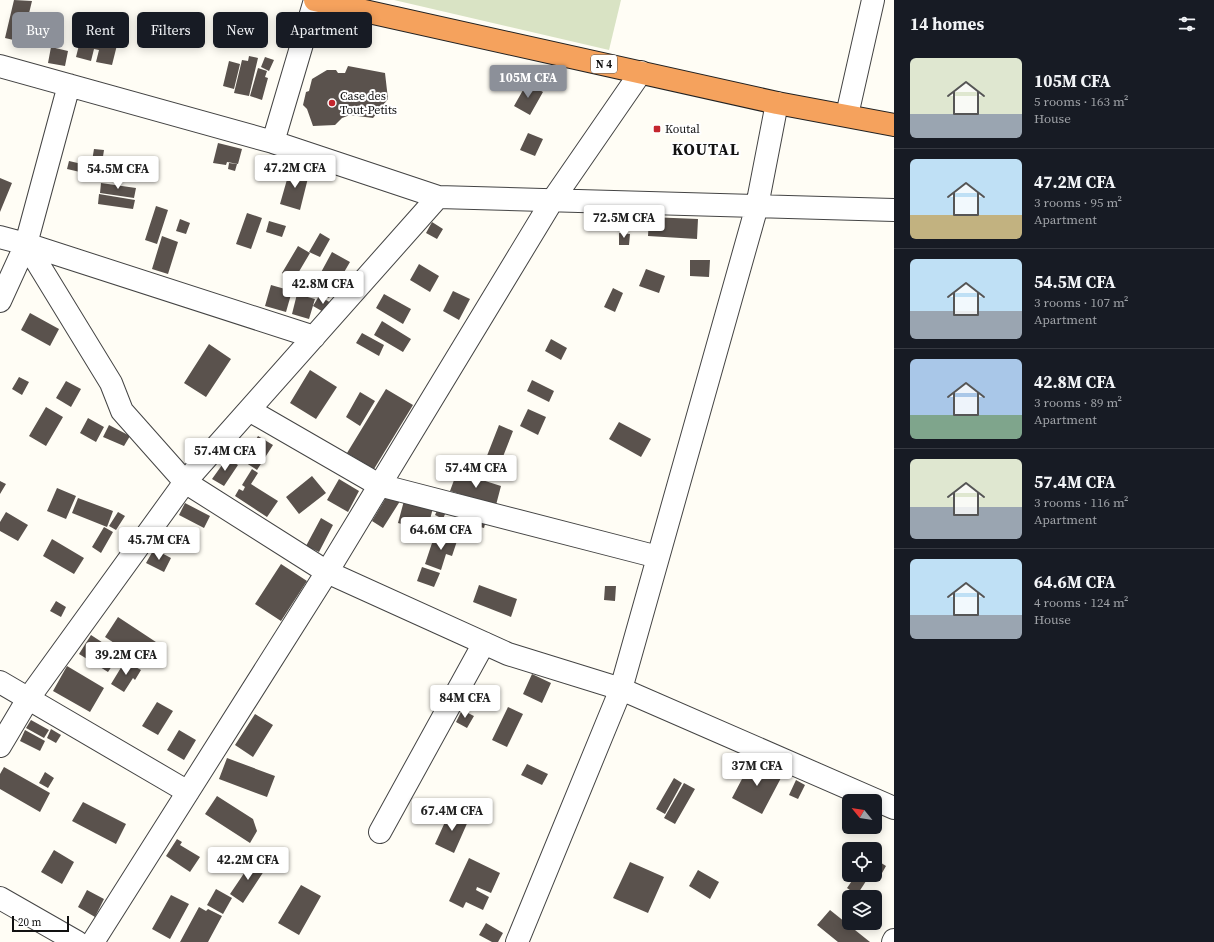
<!DOCTYPE html>
<meta charset="utf-8">
<style>
:root{--surface:#171b24;--page:#242831;--text:#f1f3f6;--muted:#9ea1a6;--line:#363941;--accent:#8c9099}
body{margin:0;font-family:"Source Serif 4",serif;background:var(--page);color:var(--text);height:100vh;display:flex;flex-direction:column;font-size:15px;white-space:nowrap}
*{box-sizing:border-box;margin:0}
p{font-size:13px;color:var(--muted)}
.icon{flex:none;width:22px;height:22px;fill:none;stroke:currentColor;stroke-width:2;stroke-linecap:round;stroke-linejoin:round}
.map{position:relative;flex:1;overflow:hidden}
.side{display:flex;flex-direction:column;background:var(--surface);width:320px}
.side>*{flex:none}
.hud{position:absolute;left:12px;top:12px;width:380px;height:36px;display:flex;gap:8px}
.needle{width:26px;rotate:300deg}
.tools{position:absolute;left:842px;top:794px;display:grid;gap:8px}
.tools a{display:grid;place-items:center;width:40px;height:40px;border-radius:6px;background:var(--surface);box-shadow:0 2px 10px #0003;font-size:20px}
.scale{position:absolute;left:12px;bottom:10px;width:57px;box-sizing:border-box;padding-left:4px;border:2px solid #111;border-top:0;font-size:11px;line-height:14px;white-space:nowrap;color:#111;-webkit-text-stroke:3px #fff;paint-order:stroke}
.price{position:absolute;translate:-50% -34px;padding:0 9px;border-radius:4px;background:#fff;color:#222;font-size:13px;line-height:26px;filter:drop-shadow(0 1px 2px #0008)}
.price::after{content:'';position:absolute;left:50%;top:24px;width:12px;height:9px;margin-left:-6px;background:inherit;clip-path:polygon(0 0,100% 0,50% 100%)}
.price.active{background:var(--accent);color:#fff}
ul{padding:0;list-style:none}
li{display:flex;align-items:center;gap:12px;height:100px;padding:0 16px}
li+li{border-top:1px solid var(--line)}
li span{display:grid;place-items:center;flex:none;width:112px;height:80px;border-radius:6px;color:#555}
li>.icon{margin-inline-start:auto}
span .icon{width:48px;height:48px;fill:#fffc;stroke-width:1}
li b{font-size:17px}
h2{display:flex;justify-content:space-between;align-items:center;height:48px;padding:0 16px;font-size:17px}
.pill{padding:0 14px;border-radius:6px;background:var(--surface);box-shadow:0 2px 10px #0003;font-size:14px;line-height:36px}
.pill.active{background:var(--accent);color:#fff}
main{display:flex;flex:1;min-height:0}
.map>svg:first-child{display:block}
.cemetery{fill:#d9e3c4}
.building{fill:#5a524d}
.lines{fill:none;stroke-linecap:round;stroke-linejoin:round}
.minor-casing{stroke:#444;stroke-width:24}
.highway-casing{stroke:#222;stroke-width:24}
.minor{stroke:#fff;stroke-width:22}
.highway{stroke:#f5a25d;stroke-width:22}
.poi-dot{fill:#c4262e;stroke:#fff;stroke-width:1.5}
.labels{text-anchor:middle;stroke-width:4;stroke-linejoin:round;paint-order:stroke}
.shield{fill:#fff;stroke:#585858;stroke-width:1}
.shield-label{font-size:11px;font-weight:bold;fill:#111}
.poi-label{font-size:12px;fill:#111;stroke:#fff;text-anchor:start}
.district-label{font-size:16px;font-weight:bold;letter-spacing:1px;fill:#111;stroke:#fff}
</style>
<main>
<div class="map">
<svg width="894" height="942" viewBox="0 0 894 942">
<rect width="100%" height="100%" fill="#fffdf5"/>
<path class="cemetery" d="M394 0H621L609 50Z"/>
<path class="building" d="M14 0 32 1 22 42 5 38Z
M85 21 121 29 112 65 96 62 99 50 94 49 91 61 76 57Z
M51 47 68 51 65 66 48 63Z
M249 56 258 58 249 96 234 93 242 60 248 61Z
M265 57 274 60 269 71 261 67Z
M229 61 240 64 234 89 223 86Z
M348 66 385 73 388 99 373 118 350 115 342 118 335 125 313 126 307 109 303 105 306 92 309 91 312 79 327 70H336L338 73H345Z
M258 68 267 71 265 77 268 78 262 100 250 96Z
M527 83 543 92 530 115 514 106Z
M528 133 543 139 535 156 520 150Z
M218 143 242 149 238 164 227 162 226 165 213 163Z
M94 149 104 150 102 163 92 161Z
M69 161 82 164 80 172 67 169Z
M229 163 237 164 235 171 228 169Z
M290 169 309 174 300 210 280 204Z
M0 178 12 183 0 212Z
M101 183 136 188 134 198 100 193Z
M99 194 135 200 133 209 98 204Z
M156 206 168 210 157 244 145 240Z
M247 213 262 218 251 249 236 244Z
M649 217 698 219 697 239 648 236Z
M180 219 190 223 186 234 176 231Z
M269 221 286 226 282 237 266 232Z
M432 222 443 229 437 239 426 233Z
M320 233 330 239 320 257 309 252Z
M619 233 630 234 629 245H619Z
M162 236 178 242 168 274 152 269Z
M298 246 310 253 294 280 282 273Z
M332 252 350 262 329 298 312 289Z
M690 260H710L709 277 690 276Z
M419 264 439 276 430 292 410 280Z
M646 269 665 276 659 293 639 286Z
M271 285 292 291 286 312 265 306Z
M613 288 623 293 615 312 604 307Z
M453 291 470 299 459 320 443 311Z
M297 294 315 299 309 319 292 314Z
M384 294 411 309 403 324 376 308Z
M319 296 333 304 327 314 313 306Z
M30 313 59 329 50 346 21 330Z
M382 321 411 339 403 352 374 335Z
M362 333 384 345 379 356 356 343Z
M551 339 567 348 561 360 545 351Z
M209 344 231 359 206 397 184 383Z
M310 370 337 387 316 419 290 403Z
M19 377 29 382 22 395 12 389Z
M532 380 554 391 549 402 527 391Z
M66 381 81 389 71 407 56 398Z
M386 389 413 405 374 469 347 453Z
M360 392 375 401 360 426 346 417Z
M46 407 63 417 46 446 29 436Z
M528 409 546 417 538 435 520 426Z
M88 418 104 427 96 442 80 433Z
M619 422 651 439 641 457 609 439Z
M109 425 130 436 124 446 103 437Z
M499 425 513 431 497 472 483 466Z
M258 436 273 445 257 470 243 461Z
M227 458 238 465 224 486 212 479Z
M252 469 258 473 251 484 278 501 267 517 235 496 239 489 243 491 245 487 242 485Z
M457 472 501 486 496 505 450 491Z
M312 476 326 493 299 514 286 497Z
M339 479 359 491 348 512 327 500Z
M0 481 6 484 0 494Z
M57 488 76 496 66 519 47 511Z
M390 491 402 498 383 528 372 521Z
M405 497 434 504 427 531 398 523Z
M78 498 113 511 107 527 72 513Z
M185 503 210 516 204 528 179 515Z
M440 504 448 507 443 519 435 515Z
M6 512 28 525 18 541 0 531V522Z
M118 512 125 516 116 530 109 526Z
M474 517 486 520 484 528 472 525Z
M321 518 333 525 319 552 306 546Z
M104 527 113 532 101 553 92 547Z
M435 534 447 538 449 535 458 538 452 556 446 554 441 570 425 564Z
M52 539 84 558 74 574 43 556Z
M154 549 171 558 164 572 146 563Z
M281 564 307 581 281 621 255 604Z
M422 567 440 573 434 587 417 581Z
M479 585 517 599 511 617 473 602Z
M605 586H616L615 601 604 600Z
M56 601 66 607 61 617 50 611Z
M118 617 162 646 149 666 105 637Z
M91 635 120 654 108 672 79 654Z
M125 661 141 670 135 680 133 678 124 692 111 684Z
M67 666 104 688 90 712 53 691Z
M532 674 551 683 542 703 523 694Z
M157 702 173 711 158 735 142 726Z
M508 707 523 714 507 747 492 740Z
M462 710 474 716 467 728 456 722Z
M255 714 273 725 253 757 235 745Z
M31 720 49 730 44 738 26 728Z
M51 729 61 735 56 743 47 738Z
M25 730 45 741 40 751 20 741Z
M179 730 196 740 184 760 167 750Z
M227 758 275 776 267 797 219 779Z
M752 760 782 776 762 814 732 798Z
M527 764 548 774 542 785 521 775Z
M4 767 50 793 40 812 0 789V774Z
M45 772 54 778 48 788 39 783Z
M674 778 682 783 665 814 656 809Z
M796 780 805 785 798 799 789 795Z
M684 783 695 789 675 824 664 818Z
M217 796 253 819 257 831 250 843 205 814Z
M83 802 126 824 116 844 72 821Z
M450 811 469 819 454 853 435 844Z
M177 839 182 842 180 845 200 857 190 872 166 856Z
M54 850 74 862 62 884 41 872Z
M469 858 500 873 491 893 477 887 476 890 489 897 483 910 466 902 463 908 449 901Z
M875 859 886 866 878 880 870 875H875Z
M253 860 266 868 243 903 230 894Z
M630 862 664 877 648 913 613 898Z
M698 870 719 882 710 899 689 886Z
M856 875H863L868 878 857 895 847 888Z
M301 885 321 896 299 935 278 923Z
M216 889 232 898 223 914 207 905Z
M87 890 104 899 95 917 78 907Z
M171 895 189 904 170 939 152 929Z
M199 907 206 911 208 909 222 916 208 942H180Z
M830 910 870 942H838L817 925Z
M486 923 503 933 498 942H492L479 935Z"/>
<g class="lines">
<g class="minor-casing">
<path id="minor" d="M0 66 273 142 438 197 894 210
M847 115 873 0
M273 142 315 0
M0 237 26 244 314 337
M26 244 111 383 122 411 185 482 327 572 508 654 621 689 894 808
M0 301 26 244 69 85
M249 410 379 485 658 557
M0 682 188 792
M0 746 28 699 185 482 438 197
M380 832 484 643
M0 898 77 942
M93 942 327 572 552 201 641 72
M517 942 621 689 757 206 777 103
M893 942 894 940"/>
</g>
<g class="highway-casing">
<path id="highway" d="M315 0 777 103 894 125"/>
</g>
<use href="#minor" class="minor"/>
<use href="#highway" class="highway"/>
</g>
<g class="poi-dot">
<circle cx="332" cy="103" r="4"/>
<rect x="653" y="125" width="8" height="8" rx="2"/>
</g>
<g class="labels">
<rect class="shield" x="591" y="55" width="26" height="18" rx="3"/>
<g class="shield-label">
<text x="604" y="68">N 4</text>
</g>
<g class="poi-label">
<text x="340" y="100">Case des<tspan x="340" dy="14">Tout-Petits</tspan></text>
<text x="665" y="133">Koutal</text>
</g>
<g class="district-label">
<text x="706" y="155">KOUTAL</text>
</g>
</g>
</svg>
<div class="tools">
<a><svg class="needle" viewBox="-14 -14 28 28"><path d="M0-13l5 13h-10z" fill="#e53935"/><path d="M0 13l5-13h-10z" fill="#9ea1a6"/></svg></a>
<a><svg class="icon" aria-label="locate" viewBox="0 0 24 24"><circle cx="12" cy="12" r="6"/><path d="M12 2v4M12 18v4M2 12h4M18 12h4"/></svg></a>
<a><svg class="icon" aria-label="layers" viewBox="0 0 24 24"><path d="M12 4l9 5-9 5-9-5zM3 14l9 5 9-5"/></svg></a>
</div>
<div class="scale">20 m</div>
<b class="price active" style="left:528px;top:99px">105M CFA</b>
<b class="price" style="left:295px;top:189px">47.2M CFA</b>
<b class="price" style="left:118px;top:190px">54.5M CFA</b>
<b class="price" style="left:624px;top:239px">72.5M CFA</b>
<b class="price" style="left:323px;top:305px">42.8M CFA</b>
<b class="price" style="left:225px;top:472px">57.4M CFA</b>
<b class="price" style="left:476px;top:489px">57.4M CFA</b>
<b class="price" style="left:441px;top:551px">64.6M CFA</b>
<b class="price" style="left:159px;top:561px">45.7M CFA</b>
<b class="price" style="left:126px;top:676px">39.2M CFA</b>
<b class="price" style="left:465px;top:719px">84M CFA</b>
<b class="price" style="left:757px;top:787px">37M CFA</b>
<b class="price" style="left:452px;top:832px">67.4M CFA</b>
<b class="price" style="left:248px;top:881px">42.2M CFA</b>
<div class="hud">
<a class="pill active">Buy</a>
<a class="pill">Rent</a>
<a class="pill">Filters</a>
<a class="pill">New</a>
<a class="pill">Apartment</a>
</div>
</div>
<section class="side">
<h2>14 homes<svg class="icon" aria-label="filters" viewBox="0 0 24 24"><path d="M4 7h16M4 17h16"/><circle cx="9" cy="7" r="2"/><circle cx="15" cy="17" r="2"/></svg></h2>
<ul>
<li><span style="background:linear-gradient(#dfe7d0 70%,#9aa5b1 0)"><svg class="icon" aria-label="home" viewBox="0 0 24 24"><path d="M3 11l9-7 9 7M6 9v11h12V9"/></svg></span><div><b>105M CFA</b><p>5 rooms · 163 m²</p><p>House</p></div></li>
<li><span style="background:linear-gradient(#bfe0f5 70%,#c2b280 0)"><svg class="icon" aria-label="home" viewBox="0 0 24 24"><path d="M3 11l9-7 9 7M6 9v11h12V9"/></svg></span><div><b>47.2M CFA</b><p>3 rooms · 95 m²</p><p>Apartment</p></div></li>
<li><span style="background:linear-gradient(#bfe0f5 65%,#9aa5b1 0)"><svg class="icon" aria-label="home" viewBox="0 0 24 24"><path d="M3 11l9-7 9 7M6 9v11h12V9"/></svg></span><div><b>54.5M CFA</b><p>3 rooms · 107 m²</p><p>Apartment</p></div></li>
<li><span style="background:linear-gradient(#a9c7e8 70%,#7fa58c 0)"><svg class="icon" aria-label="home" viewBox="0 0 24 24"><path d="M3 11l9-7 9 7M6 9v11h12V9"/></svg></span><div><b>42.8M CFA</b><p>3 rooms · 89 m²</p><p>Apartment</p></div></li>
<li><span style="background:linear-gradient(#dfe7d0 60%,#9aa5b1 0)"><svg class="icon" aria-label="home" viewBox="0 0 24 24"><path d="M3 11l9-7 9 7M6 9v11h12V9"/></svg></span><div><b>57.4M CFA</b><p>3 rooms · 116 m²</p><p>Apartment</p></div></li>
<li><span style="background:linear-gradient(#bfe0f5 70%,#9aa5b1 0)"><svg class="icon" aria-label="home" viewBox="0 0 24 24"><path d="M3 11l9-7 9 7M6 9v11h12V9"/></svg></span><div><b>64.6M CFA</b><p>4 rooms · 124 m²</p><p>House</p></div></li>
</ul>
</section>
</main>
